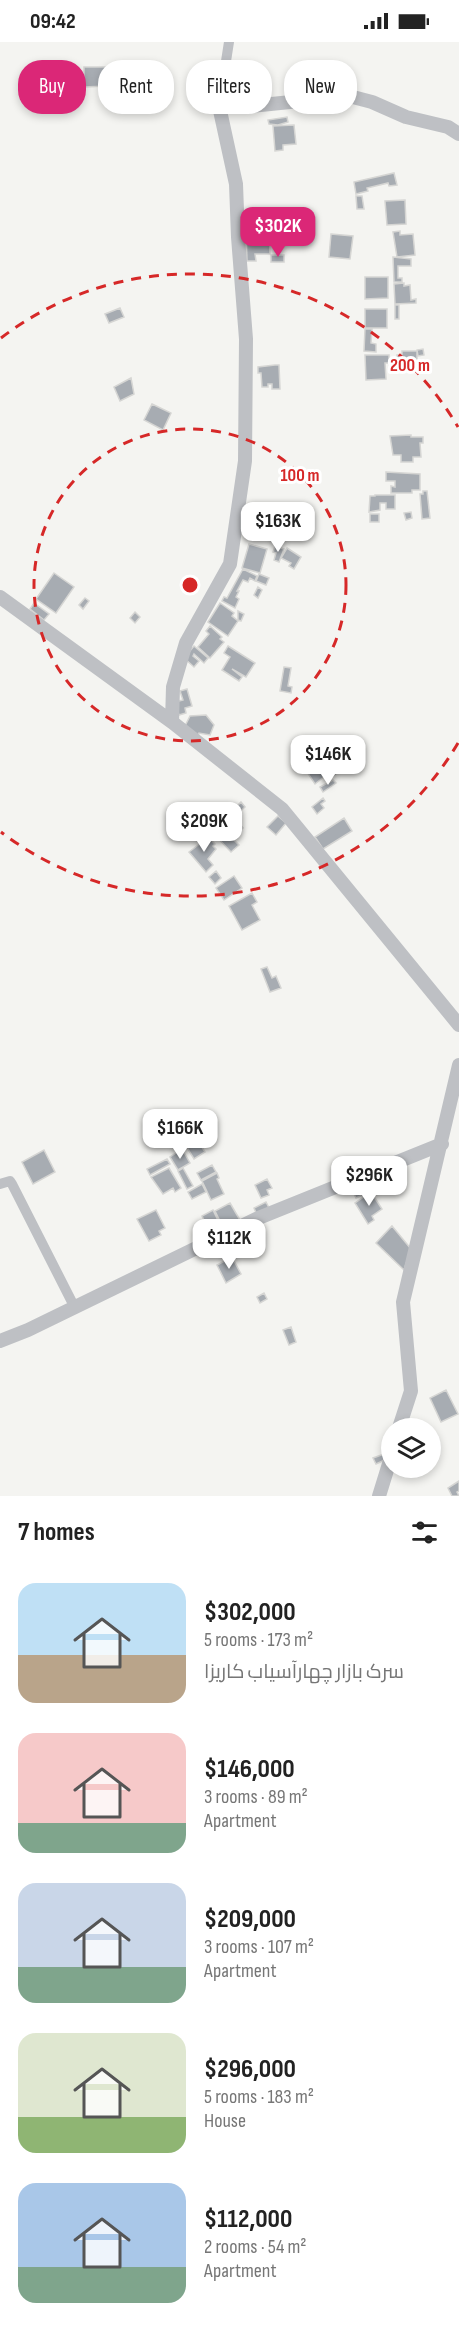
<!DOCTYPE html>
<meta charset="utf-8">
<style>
:root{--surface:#fff;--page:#f6f6f6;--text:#222;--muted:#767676;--accent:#db2777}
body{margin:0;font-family:"Sofia Sans Condensed",Cairo,sans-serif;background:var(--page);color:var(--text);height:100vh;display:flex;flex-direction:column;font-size:22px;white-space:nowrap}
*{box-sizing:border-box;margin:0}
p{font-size:20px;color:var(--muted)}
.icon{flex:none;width:33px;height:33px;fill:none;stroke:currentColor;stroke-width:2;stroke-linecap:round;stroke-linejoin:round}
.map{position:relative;height:1454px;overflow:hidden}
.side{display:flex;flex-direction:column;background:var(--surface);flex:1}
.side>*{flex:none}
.top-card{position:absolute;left:18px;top:18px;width:423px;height:54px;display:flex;gap:12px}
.tools{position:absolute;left:381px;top:1376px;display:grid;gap:12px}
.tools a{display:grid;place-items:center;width:60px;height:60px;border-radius:50%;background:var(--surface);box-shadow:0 3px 9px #0003;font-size:30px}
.price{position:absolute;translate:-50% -51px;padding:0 14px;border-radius:12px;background:#fff;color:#222;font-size:20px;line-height:39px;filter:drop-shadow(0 2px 3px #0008)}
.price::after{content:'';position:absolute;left:50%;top:36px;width:18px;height:14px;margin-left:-9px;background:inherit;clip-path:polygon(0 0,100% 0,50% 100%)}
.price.active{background:var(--accent);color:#fff}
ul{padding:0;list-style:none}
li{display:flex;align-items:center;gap:18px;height:150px;padding:0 18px}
li span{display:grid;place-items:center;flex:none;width:168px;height:120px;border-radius:18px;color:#555}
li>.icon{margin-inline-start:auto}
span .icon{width:72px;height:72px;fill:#fffc;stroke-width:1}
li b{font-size:26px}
h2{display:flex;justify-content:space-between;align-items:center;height:72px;padding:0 18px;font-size:26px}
.tag{padding:0 21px;border-radius:24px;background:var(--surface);box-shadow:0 3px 9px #0003;font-size:21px;line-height:54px}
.tag.active{background:var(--accent);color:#fff}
.status{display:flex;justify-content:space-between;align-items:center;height:42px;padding:0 30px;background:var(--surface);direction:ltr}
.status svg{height:16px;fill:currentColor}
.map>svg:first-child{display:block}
.building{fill:#a7acb2;stroke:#d5d5d3;stroke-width:1.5}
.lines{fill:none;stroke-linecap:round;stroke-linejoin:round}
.minor{stroke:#bec0c4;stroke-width:10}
.tertiary{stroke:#bec0c4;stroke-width:14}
.ring{fill:none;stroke:#d62828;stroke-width:3;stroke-dasharray:10 8}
.centre{fill:#d62828;stroke:#fff;stroke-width:3}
.ring-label{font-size:18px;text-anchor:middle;font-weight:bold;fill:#d62828;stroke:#fff;stroke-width:6;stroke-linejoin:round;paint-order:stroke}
</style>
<div class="status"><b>09:42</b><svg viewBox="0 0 49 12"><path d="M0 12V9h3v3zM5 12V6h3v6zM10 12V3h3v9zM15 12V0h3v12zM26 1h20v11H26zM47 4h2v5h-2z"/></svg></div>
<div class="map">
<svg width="459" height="1454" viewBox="0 0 459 1454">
<rect width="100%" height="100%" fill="#f4f4f1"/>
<path class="building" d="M76 25 77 50 58 51 56 26Z
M84 25H107V44L84 45Z
M287 75 288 80 278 83 269 82 268 78Z
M294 83 296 102 283 103V108L275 109 273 84Z
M394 131 397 143 389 144 388 141 367 146 368 149 356 152 354 140Z
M356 154H362L364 167H357Z
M405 158 406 182 387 183 385 159Z
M246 187H269L270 212H255L256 219H247Z
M400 189V193L413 192 415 213 397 215 393 190Z
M331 192 353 194 350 217 329 215Z
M271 213H284V220H271Z
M393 215 411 217V224H398V236H402V240H394Z
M365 235H388V256L365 257Z
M404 241V244L410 243 411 258 416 257V261L395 262 394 242Z
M395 263H399V277H395Z
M120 266 124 275 109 281 105 272Z
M365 267H387V286H365Z
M365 287H372L371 301 376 302V310L364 309Z
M423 307 424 313 418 314 417 308Z
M402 309H417V326L397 327V313H402Z
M365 313H389V321H385L386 337 366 338Z
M275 323H279L280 347H272V342H268V345H262L261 331H258V325Z
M131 336 134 352 120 359 114 345Z
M152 362 171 371 163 388 144 378Z
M411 393V395H423V401H420L421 415H413V420H401V413H393L390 394Z
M386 430 420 432V448H412V451H391V444L395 445V439H386Z
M423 449H427L430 476 422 477 420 452H423Z
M375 453H395V467H386V461H380V468L369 470 370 454H375Z
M411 470 412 476 406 478 404 471Z
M370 472H379V480H370Z
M249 502 267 507 260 531 242 526Z
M275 504 284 507 279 520 274 518 276 511 273 510Z
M287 506 301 515 294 527 289 524 291 521 281 516Z
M243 527 257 534 255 539 250 536 248 540 243 538 237 549H239L236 555 239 557 235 566 222 559 224 555 227 556Z
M54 531 74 545 56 571 36 557Z
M259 532 269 536 266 543 256 539Z
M258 545 262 548 258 556 254 553Z
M85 556 89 559 83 567 79 563Z
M34 561 49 572 44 578 30 567Z
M220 561 234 571 232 574 238 579 228 594 208 580Z
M238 569 244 572 241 579 238 578Z
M135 570 140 575 135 581 130 576Z
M210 584 222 595 220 597 224 600 210 616 198 605 209 592 206 589Z
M194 604 208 616 204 621 194 612 193 614 199 619 194 625 184 616Z
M228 604 255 621 246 635 232 627 242 635 239 639 222 628 230 615 224 611Z
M284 625 291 626 288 644 292 645 291 651 280 649Z
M187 647 192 664 185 666 186 671 179 673 175 660 183 658 180 649Z
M206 673 214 683 210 693 199 691 198 695 185 684 190 674Z
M328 715 338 730 328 738 325 734 315 742 307 730Z
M333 738 336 741 323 750 320 745Z
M323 756 325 759 321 762 324 766 317 772 312 765Z
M241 760 245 765 234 775 243 786 236 792 238 795 234 798 239 803 231 810 212 790Z
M278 774 286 781 276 793 267 785Z
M344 776 352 789 323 807 315 795Z
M208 790 211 792 208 795 215 802 213 804 216 807 208 817 213 823 206 830 189 810 206 797 203 794Z
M216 829 221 836 215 842 209 835Z
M234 834 242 846 224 858 216 846Z
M252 851 257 860 252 863 260 878 242 888 229 864Z
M267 925 272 936 276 934 281 946 270 950 261 927Z
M204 1070 216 1091 202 1100 199 1094 192 1098 182 1081 189 1077 185 1071Z
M177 1072 181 1080 166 1089 170 1096 162 1100 154 1086Z
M197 1097 205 1110 194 1117 186 1104Z
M182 1107 190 1121 178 1128 170 1115Z
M44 1108 55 1130 33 1142 22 1120Z
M167 1117 170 1122 150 1133 147 1127Z
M212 1123 216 1130 201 1138 197 1131Z
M169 1126 181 1146 175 1150 173 1146 163 1152 151 1135Z
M183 1126 193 1144 187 1147 178 1129Z
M217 1131 219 1136 217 1137 224 1152 211 1158 202 1139Z
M267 1137 272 1146 267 1148 269 1153 261 1156 255 1143Z
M202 1142 206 1150 192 1157 188 1150Z
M366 1142 370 1150 356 1156 352 1148Z
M371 1150 382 1167 372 1174 374 1178 368 1182 355 1161Z
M266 1160 269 1166 257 1173 254 1166Z
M230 1161 240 1178 224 1187 215 1169Z
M156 1168 165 1186 159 1189 161 1193 149 1199 137 1177Z
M213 1168 223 1189 212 1195 202 1174Z
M392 1184 411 1207 404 1228 376 1201Z
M232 1215 241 1232 226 1241 217 1223Z
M264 1251 267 1257 260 1261 257 1255Z
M291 1285 296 1300 289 1303 283 1288Z
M446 1348 458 1372 441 1380 430 1356Z
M387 1411 389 1416 376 1422 373 1416Z
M459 1439V1449L457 1450 459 1454H452L448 1446Z"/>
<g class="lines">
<path class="minor" d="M219 64 229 0
M0 1142 10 1139 12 1142 74 1264"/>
<path class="tertiary" d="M0 555 172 680 282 767 459 983
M172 680 173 645 186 601 230 522 245 419 246 297 238 195 236 142 219 64 242 65 349 54 372 60 406 75 448 85 459 92
M0 1299 28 1288 256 1177 442 1102
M399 1386 411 1349 403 1260 459 1023
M379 1454 392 1412"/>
</g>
<g class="ring">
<circle cx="190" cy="543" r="156"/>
<path d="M458 701A311 311 0 0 1 1 790M1 296A311 311 0 0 1 458 385"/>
</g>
<circle cx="190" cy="543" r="9" class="centre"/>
<g class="ring-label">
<text x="410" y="329">200 m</text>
<text x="300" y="439">100 m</text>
</g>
</svg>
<div class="tools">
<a><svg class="icon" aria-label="layers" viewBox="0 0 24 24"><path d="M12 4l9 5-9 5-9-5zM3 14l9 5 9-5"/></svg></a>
</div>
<b class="price active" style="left:278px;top:216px">$302K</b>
<b class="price" style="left:278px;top:511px">$163K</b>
<b class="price" style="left:328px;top:744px">$146K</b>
<b class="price" style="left:204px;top:811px">$209K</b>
<b class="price" style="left:180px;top:1118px">$166K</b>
<b class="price" style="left:369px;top:1165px">$296K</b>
<b class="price" style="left:229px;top:1228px">$112K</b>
<div class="top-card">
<a class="tag active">Buy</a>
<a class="tag">Rent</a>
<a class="tag">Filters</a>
<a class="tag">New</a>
</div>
</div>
<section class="side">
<h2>7 homes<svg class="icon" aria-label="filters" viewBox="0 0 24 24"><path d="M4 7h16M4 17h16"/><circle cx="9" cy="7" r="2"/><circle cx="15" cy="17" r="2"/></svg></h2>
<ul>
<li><span style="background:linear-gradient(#bfe0f5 60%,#b9a48a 0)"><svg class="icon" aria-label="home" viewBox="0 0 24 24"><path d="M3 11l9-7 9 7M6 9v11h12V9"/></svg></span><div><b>$302,000</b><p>5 rooms · 173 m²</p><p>سرک بازار چهارآسیاب کاریزا</p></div></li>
<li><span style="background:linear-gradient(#f6c9c9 75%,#7fa58c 0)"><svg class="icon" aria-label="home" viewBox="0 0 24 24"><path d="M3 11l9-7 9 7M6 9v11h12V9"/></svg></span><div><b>$146,000</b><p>3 rooms · 89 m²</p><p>Apartment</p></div></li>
<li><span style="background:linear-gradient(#c9d6e8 70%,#7fa58c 0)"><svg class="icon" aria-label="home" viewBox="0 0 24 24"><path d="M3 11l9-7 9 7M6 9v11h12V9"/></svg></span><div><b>$209,000</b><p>3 rooms · 107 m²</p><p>Apartment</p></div></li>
<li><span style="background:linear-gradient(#dfe7d0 70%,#8fb573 0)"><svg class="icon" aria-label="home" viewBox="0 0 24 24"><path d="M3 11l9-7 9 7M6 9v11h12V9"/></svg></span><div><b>$296,000</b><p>5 rooms · 183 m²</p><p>House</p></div></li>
<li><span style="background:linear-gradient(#a9c7e8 70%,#7fa58c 0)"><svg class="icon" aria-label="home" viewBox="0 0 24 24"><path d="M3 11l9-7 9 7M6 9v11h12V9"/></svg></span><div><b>$112,000</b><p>2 rooms · 54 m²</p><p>Apartment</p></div></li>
</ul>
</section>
